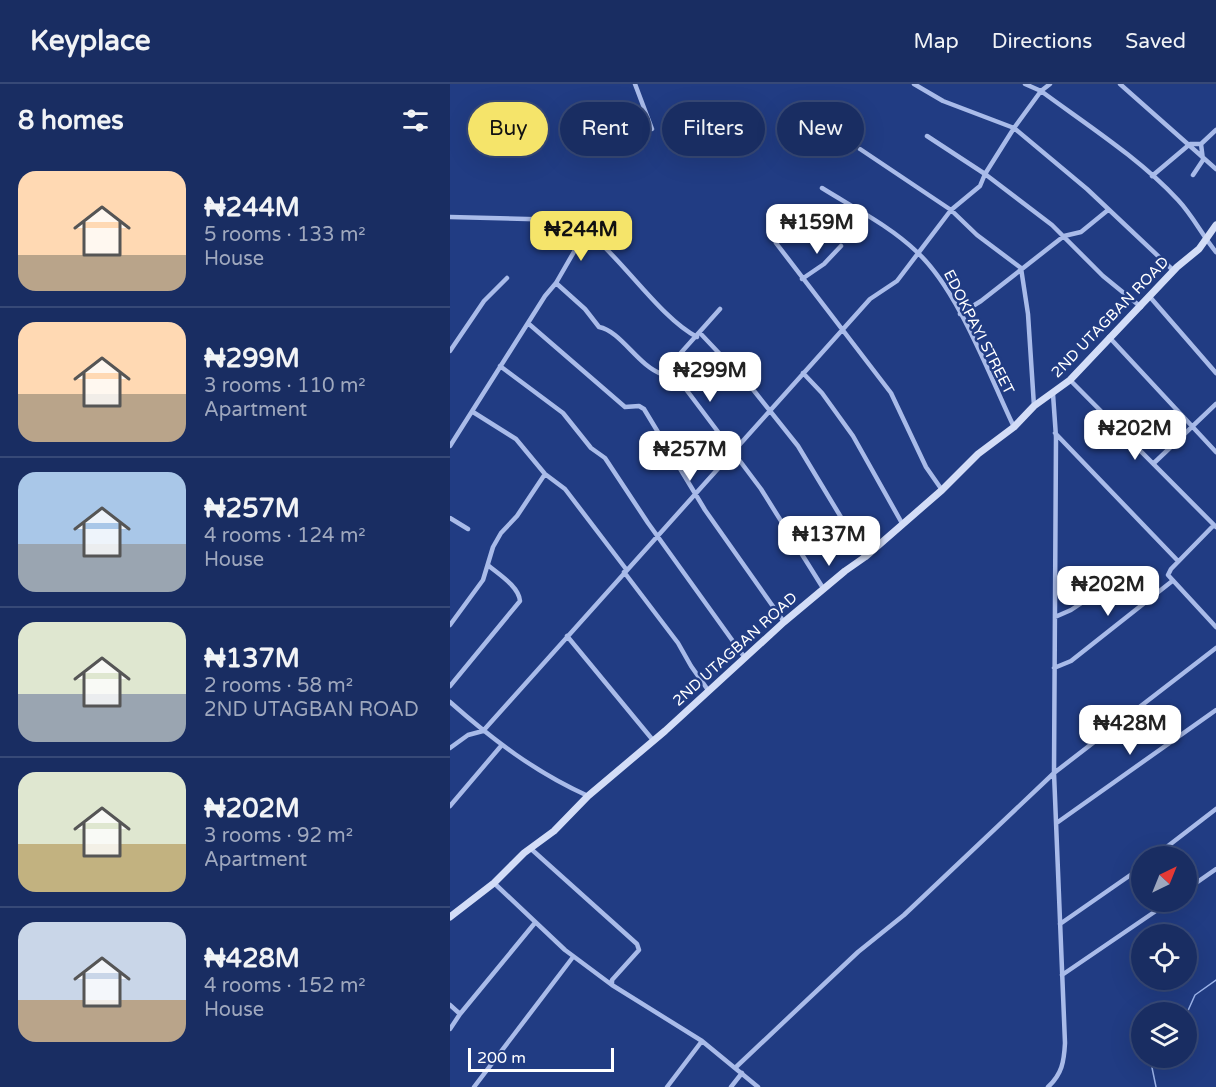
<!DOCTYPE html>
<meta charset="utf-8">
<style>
:root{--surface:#192d62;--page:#223568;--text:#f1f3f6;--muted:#9fa8be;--line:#374977;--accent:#f5e46a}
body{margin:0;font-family:"Varela Round",sans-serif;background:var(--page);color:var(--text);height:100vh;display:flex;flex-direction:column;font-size:22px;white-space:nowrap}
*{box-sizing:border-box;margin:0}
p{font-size:20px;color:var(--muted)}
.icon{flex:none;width:33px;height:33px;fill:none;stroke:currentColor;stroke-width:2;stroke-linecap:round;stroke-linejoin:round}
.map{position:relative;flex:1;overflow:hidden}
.details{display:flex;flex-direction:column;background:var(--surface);width:450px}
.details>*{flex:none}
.banner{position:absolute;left:18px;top:18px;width:570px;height:54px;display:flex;gap:12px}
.needle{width:39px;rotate:43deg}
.controls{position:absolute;left:681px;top:762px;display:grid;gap:12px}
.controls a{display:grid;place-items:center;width:66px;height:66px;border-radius:50%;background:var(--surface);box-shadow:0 6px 24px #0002,0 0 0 2px var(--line);font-size:30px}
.scale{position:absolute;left:18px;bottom:15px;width:146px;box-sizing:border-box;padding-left:6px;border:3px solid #fff;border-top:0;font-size:16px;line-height:21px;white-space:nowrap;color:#fff;-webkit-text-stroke:4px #213c83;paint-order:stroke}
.price{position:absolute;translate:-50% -51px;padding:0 14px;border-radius:12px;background:#fff;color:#222;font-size:20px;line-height:39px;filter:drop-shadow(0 2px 3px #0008)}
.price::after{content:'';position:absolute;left:50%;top:36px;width:18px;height:14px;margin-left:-9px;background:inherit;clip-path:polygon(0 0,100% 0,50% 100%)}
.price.active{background:var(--accent);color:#111}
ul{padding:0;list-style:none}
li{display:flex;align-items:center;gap:18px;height:150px;padding:0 18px}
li+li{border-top:2px solid var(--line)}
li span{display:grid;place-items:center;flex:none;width:168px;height:120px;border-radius:18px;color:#555}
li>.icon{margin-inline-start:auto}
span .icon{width:72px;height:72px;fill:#fffc;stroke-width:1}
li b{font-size:26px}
h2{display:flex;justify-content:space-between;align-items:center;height:72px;padding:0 18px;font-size:26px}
.chip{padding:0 21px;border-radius:27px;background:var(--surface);box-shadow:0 6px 24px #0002,0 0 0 2px var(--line);font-size:21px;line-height:54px}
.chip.active{background:var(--accent);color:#111}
header{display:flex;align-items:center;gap:36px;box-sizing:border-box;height:84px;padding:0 30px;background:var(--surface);border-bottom:2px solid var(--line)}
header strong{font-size:28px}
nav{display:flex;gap:33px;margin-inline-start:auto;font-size:21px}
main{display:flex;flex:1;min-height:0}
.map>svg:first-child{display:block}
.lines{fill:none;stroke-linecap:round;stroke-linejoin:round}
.stream{stroke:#9cb4ea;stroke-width:1.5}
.street{stroke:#a9bbe9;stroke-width:4.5}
.secondary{stroke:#d3ddf7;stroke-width:7}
.labels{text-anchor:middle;stroke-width:5;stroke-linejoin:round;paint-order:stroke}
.street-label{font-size:15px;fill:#fff;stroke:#213c83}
</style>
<header>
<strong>Keyplace</strong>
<nav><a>Map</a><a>Directions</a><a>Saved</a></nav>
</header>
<main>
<section class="details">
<h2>8 homes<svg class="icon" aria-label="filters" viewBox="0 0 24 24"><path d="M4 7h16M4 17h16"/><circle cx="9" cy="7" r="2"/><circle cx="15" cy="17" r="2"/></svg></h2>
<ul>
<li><span style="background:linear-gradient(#ffd9b3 70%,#b9a48a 0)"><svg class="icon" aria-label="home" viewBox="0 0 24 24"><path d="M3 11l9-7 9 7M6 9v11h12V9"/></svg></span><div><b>₦244M</b><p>5 rooms · 133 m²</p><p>House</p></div></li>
<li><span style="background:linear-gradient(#ffd9b3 60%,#b9a48a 0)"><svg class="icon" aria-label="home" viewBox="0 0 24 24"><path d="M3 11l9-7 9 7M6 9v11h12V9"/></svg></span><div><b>₦299M</b><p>3 rooms · 110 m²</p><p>Apartment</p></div></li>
<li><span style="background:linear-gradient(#a9c7e8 60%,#9aa5b1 0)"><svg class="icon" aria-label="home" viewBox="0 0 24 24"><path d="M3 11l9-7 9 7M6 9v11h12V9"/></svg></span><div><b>₦257M</b><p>4 rooms · 124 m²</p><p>House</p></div></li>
<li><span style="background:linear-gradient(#dfe7d0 60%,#9aa5b1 0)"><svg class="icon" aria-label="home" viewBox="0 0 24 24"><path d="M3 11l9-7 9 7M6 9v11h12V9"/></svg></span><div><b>₦137M</b><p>2 rooms · 58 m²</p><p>2ND UTAGBAN ROAD</p></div></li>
<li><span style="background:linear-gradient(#dfe7d0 60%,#c2b280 0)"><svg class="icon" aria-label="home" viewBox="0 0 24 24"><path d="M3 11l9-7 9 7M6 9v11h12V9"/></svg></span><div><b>₦202M</b><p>3 rooms · 92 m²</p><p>Apartment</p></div></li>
<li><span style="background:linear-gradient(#c9d6e8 65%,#b9a48a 0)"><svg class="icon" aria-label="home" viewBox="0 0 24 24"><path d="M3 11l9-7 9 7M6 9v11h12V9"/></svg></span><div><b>₦428M</b><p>4 rooms · 152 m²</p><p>House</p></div></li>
</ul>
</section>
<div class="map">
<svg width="766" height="1003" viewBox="0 0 766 1003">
<rect width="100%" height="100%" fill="#213c83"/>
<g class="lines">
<path class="stream" d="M736 931 745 911 766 896
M700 974 706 1003"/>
<path class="street" d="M185 0 202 45
M464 0 493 17 564 44 637 105 724 187
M575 0 591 7C637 41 689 74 728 116 743 132 752 151 766 168
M670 0 766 85
M477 52 535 90 602 141 653 192 691 223
M410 65 501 126 527 151 571 184 578 230 584 322
M743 91 753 76 751 60
M702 92 740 60H751L766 46
M372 104C404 124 440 142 467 168 509 207 539 291 564 343
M0 133 114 136C153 143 202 230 247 253
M326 159 441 309 476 383 492 406
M352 195 374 180 391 162
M106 199 135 225 149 243C171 247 188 282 212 290L270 225
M700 213 766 289
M510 230 531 217 614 152 631 148 658 126
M79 240 175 323 189 322 194 325 255 426 334 538
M250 249 301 303 348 362 415 473
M659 253 766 368
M0 267 34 217 57 194
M50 282 113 329 141 364 155 374 198 439 295 574
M220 284 311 405 373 504
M353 289 372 309 403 352 453 441
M620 296 766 443
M23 328 66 355 95 390 115 405 176 485
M605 349 728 477
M0 362 95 212 106 199 136 147
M704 379 766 320
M0 434 18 445
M764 441 721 485 718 491 766 543
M174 488 228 559 241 582 258 606
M605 533 621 526 642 512
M0 541 33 496 43 463 51 449 67 432 95 390
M117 552 202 655
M604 584 621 577 721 498
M0 602 70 517C69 503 50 491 39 482
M0 618C43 656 85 688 138 712
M33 647 420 215 447 197 501 126 530 102 535 90 564 44 591 7 600 0
M0 664 18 651 33 647
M0 722 51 662
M608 738 766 626
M80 764 187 860 189 866 162 896V901
M705 772 766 725
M44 799 115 866 162 901 252 957 308 1003
M736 806 766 785
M610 840 692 783
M612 891 719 818
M0 921 10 930 0 945
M10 930 84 840
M285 984 408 868 454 831 604 689 766 564
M24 1003 123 873
M217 1003 252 957
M281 1003 292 989
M598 1003C612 990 614 978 615 959L604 689 606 353 603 310"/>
<path class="secondary" d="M0 833 44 799 74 769 104 747 138 712 215 647 334 538 395 487 415 473 492 406 528 370 564 343 584 322 620 296 727 183 749 165 766 141"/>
</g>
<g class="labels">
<g class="street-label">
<text transform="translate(660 233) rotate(-46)" y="5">2ND UTAGBAN ROAD</text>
<text transform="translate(529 248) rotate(63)" y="5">EDOKPAYI STREET</text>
<text transform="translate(285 565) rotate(-42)" y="5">2ND UTAGBAN ROAD</text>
</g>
</g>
</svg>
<div class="controls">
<a><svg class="needle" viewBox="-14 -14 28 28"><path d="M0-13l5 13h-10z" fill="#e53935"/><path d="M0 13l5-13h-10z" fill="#9fa8be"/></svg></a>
<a><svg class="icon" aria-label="locate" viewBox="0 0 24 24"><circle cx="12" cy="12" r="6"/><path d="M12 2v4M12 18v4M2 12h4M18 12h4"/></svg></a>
<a><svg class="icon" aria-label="layers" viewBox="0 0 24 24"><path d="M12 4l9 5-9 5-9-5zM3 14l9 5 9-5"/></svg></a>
</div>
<div class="scale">200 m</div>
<b class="price" style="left:367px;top:171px">₦159M</b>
<b class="price active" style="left:131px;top:178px">₦244M</b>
<b class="price" style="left:260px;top:319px">₦299M</b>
<b class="price" style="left:685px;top:377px">₦202M</b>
<b class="price" style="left:240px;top:398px">₦257M</b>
<b class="price" style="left:379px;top:483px">₦137M</b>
<b class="price" style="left:658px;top:533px">₦202M</b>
<b class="price" style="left:680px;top:672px">₦428M</b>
<div class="banner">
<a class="chip active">Buy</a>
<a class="chip">Rent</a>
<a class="chip">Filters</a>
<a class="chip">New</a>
</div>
</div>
</main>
